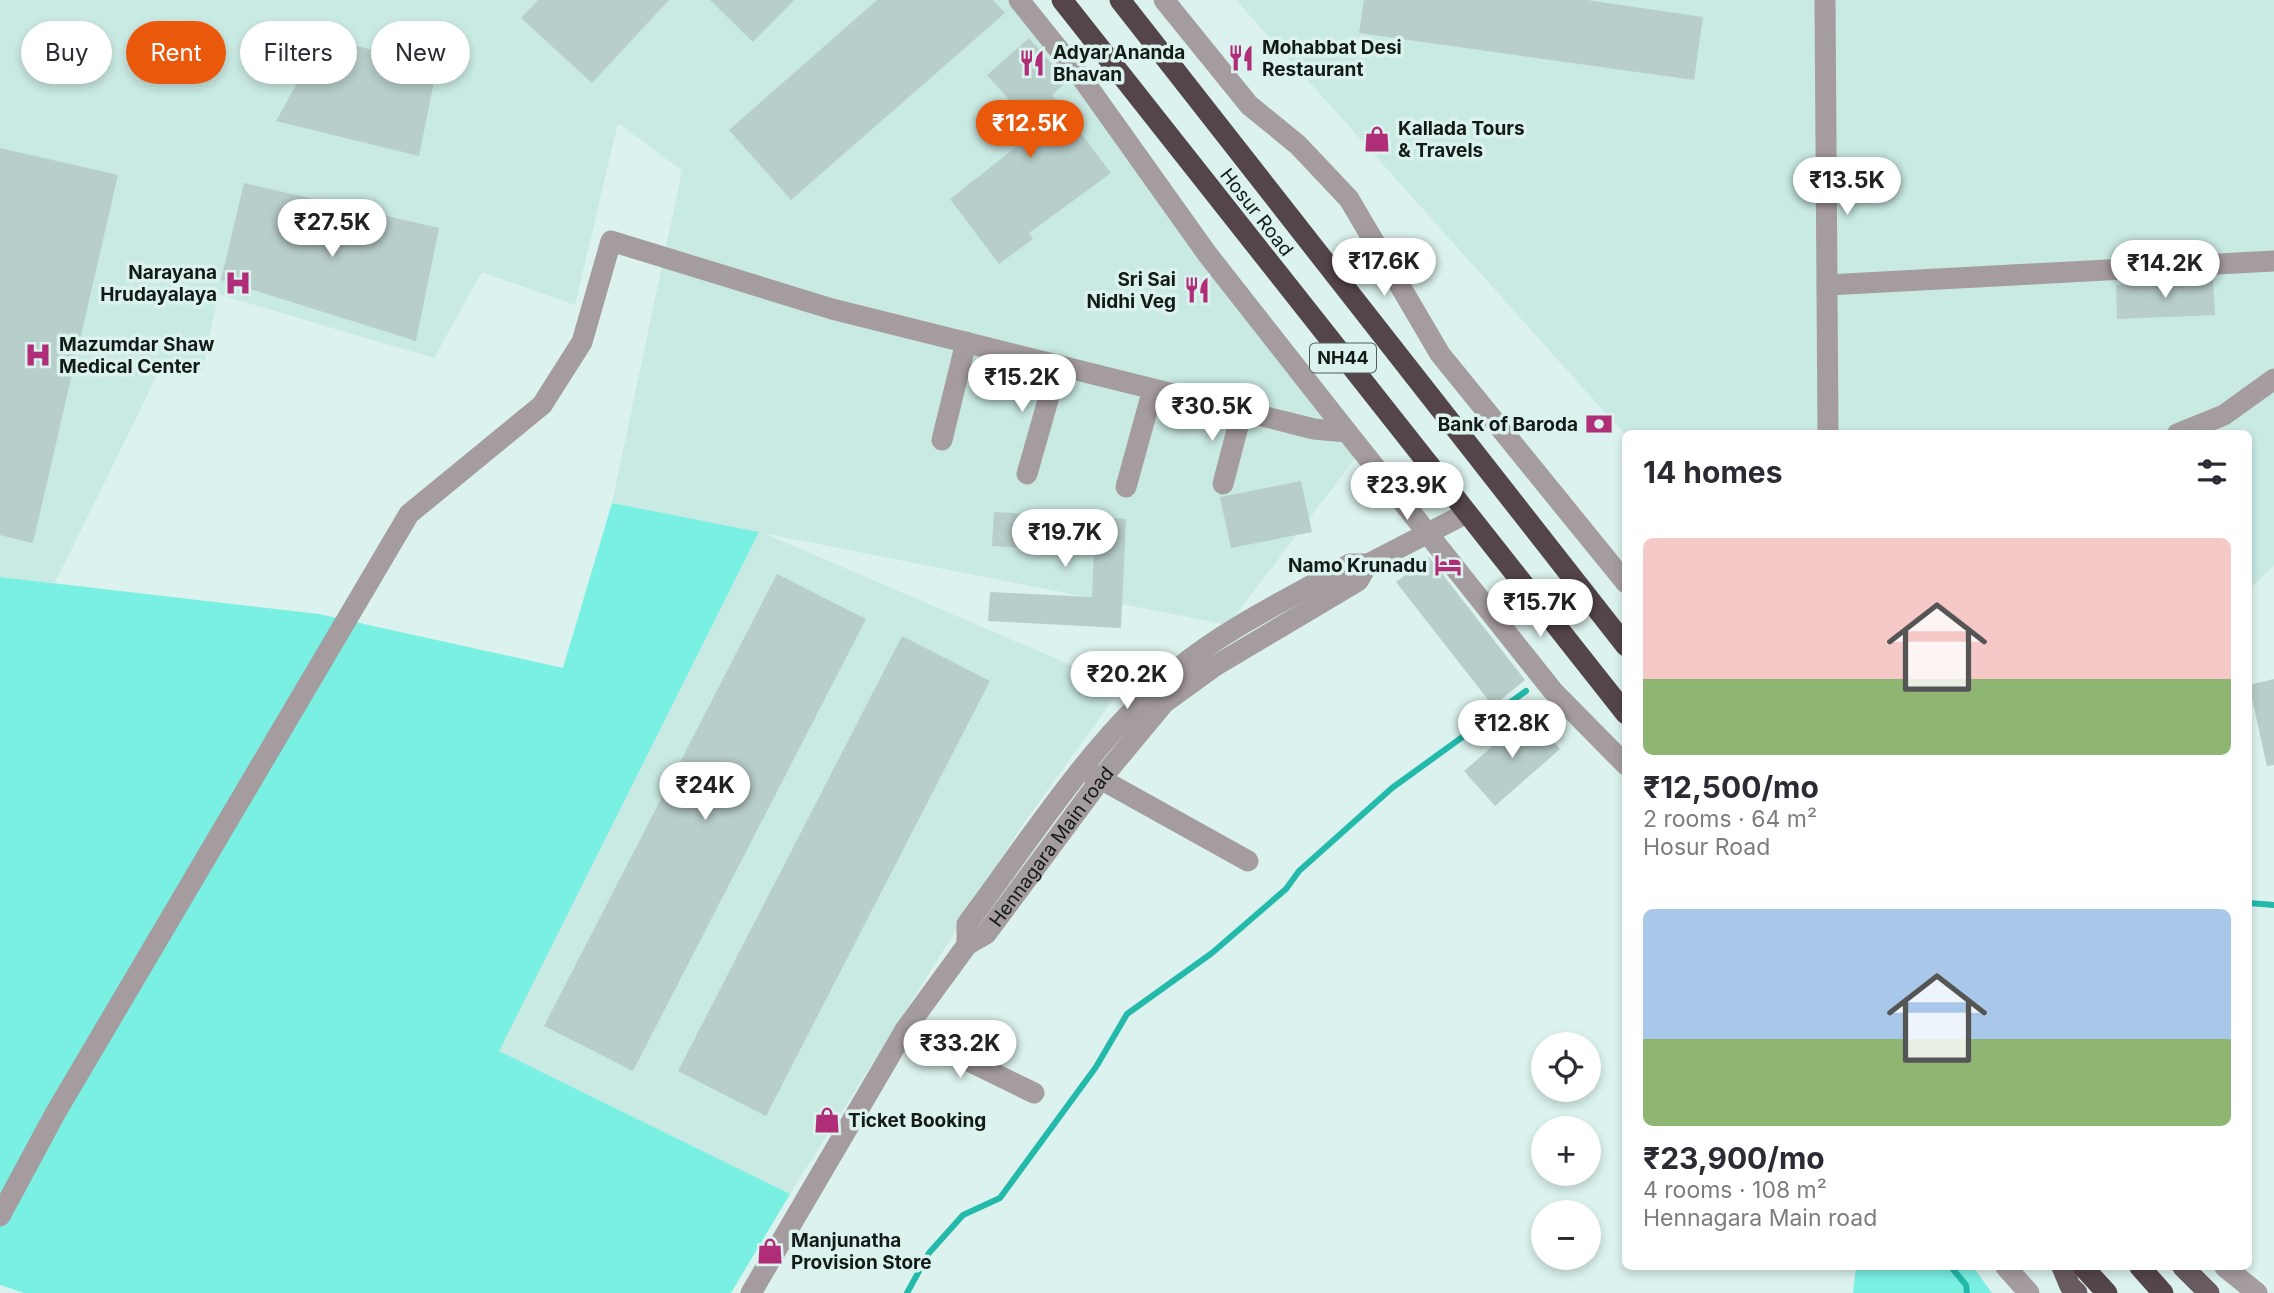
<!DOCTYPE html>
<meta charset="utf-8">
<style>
:root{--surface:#fff;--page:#f7f7f7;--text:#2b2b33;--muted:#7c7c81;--accent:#ea580c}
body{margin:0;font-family:Inter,sans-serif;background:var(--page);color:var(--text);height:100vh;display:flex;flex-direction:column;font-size:26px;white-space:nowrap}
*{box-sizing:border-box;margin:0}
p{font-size:23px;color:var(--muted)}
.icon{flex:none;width:38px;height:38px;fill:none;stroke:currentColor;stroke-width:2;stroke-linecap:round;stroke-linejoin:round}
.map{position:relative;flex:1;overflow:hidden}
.sheet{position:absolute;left:1622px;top:430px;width:630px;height:840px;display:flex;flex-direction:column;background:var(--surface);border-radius:10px;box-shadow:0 4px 10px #0003}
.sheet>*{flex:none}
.banner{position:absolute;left:21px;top:21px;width:665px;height:63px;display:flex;gap:14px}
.fabs{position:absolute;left:1531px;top:1032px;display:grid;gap:14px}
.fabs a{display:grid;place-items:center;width:70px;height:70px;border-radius:50%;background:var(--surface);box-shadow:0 4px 10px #0003;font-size:35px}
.price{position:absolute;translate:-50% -60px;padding:0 16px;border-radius:24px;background:#fff;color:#222;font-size:23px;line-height:46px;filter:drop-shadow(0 2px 4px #0008)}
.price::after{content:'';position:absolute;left:50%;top:42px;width:21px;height:16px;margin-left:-10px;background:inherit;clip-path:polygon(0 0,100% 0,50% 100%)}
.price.on{background:var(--accent);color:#fff}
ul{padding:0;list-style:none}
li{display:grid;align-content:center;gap:14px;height:371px;padding:0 21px}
li span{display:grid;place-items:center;height:217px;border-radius:10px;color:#555}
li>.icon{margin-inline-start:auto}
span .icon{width:126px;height:126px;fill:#fffc;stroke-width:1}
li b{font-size:30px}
h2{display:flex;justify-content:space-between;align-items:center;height:84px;padding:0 21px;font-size:30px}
.chip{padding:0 24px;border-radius:32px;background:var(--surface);box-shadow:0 4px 10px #0003;font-size:24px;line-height:63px}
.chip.on{background:var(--accent);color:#fff}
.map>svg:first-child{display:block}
.built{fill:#c9e9e3}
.green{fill:#7af0e2}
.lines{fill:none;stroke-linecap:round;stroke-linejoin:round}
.stream{stroke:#23b9ab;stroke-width:6}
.building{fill:#b8cecb}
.minor{stroke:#a59ca0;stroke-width:21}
.major{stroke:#695b61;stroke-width:21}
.highway{stroke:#54454b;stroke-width:21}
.labels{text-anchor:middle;stroke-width:7;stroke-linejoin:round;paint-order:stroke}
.shield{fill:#dbf2ee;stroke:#4f5c59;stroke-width:2}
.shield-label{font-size:18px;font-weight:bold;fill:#131b19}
.poi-label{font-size:19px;font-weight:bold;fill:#131b19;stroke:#dbf2ee;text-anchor:start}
.street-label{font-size:19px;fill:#131b19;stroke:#dbf2ee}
</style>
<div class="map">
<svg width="2274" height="1293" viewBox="0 0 2274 1293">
<rect width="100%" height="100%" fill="#dbf2ee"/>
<path class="built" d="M0 0H1009L1366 444 1228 625 763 533 1122 687 1023 824 790 1194 498 1051 758 533 612 503 682 171 618 123 575 305 482 272 434 358 218 294 203 369 161 367 55 583 0 577Z
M1236 0H2274V565L2249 590V434L1626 436Z"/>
<path class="green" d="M612 503 759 532 499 1051 790 1194 731 1293H24L0 1285V577L319 614 563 668Z
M1856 1267H1973L1992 1293H1853Z"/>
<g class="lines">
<path class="stream" d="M2249 903 2274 905
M1951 1267 1966 1285 1967 1293
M907 1293 929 1253 963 1215 1000 1198 1096 1067 1127 1014 1212 953 1286 889 1299 871 1392 788 1526 691"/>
</g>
<path class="building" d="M538 0H669L592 83 521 18Z
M710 0H794L753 42Z
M877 0H993L1005 13 791 200 729 130Z
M1364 0H1587L1703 17 1694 80 1359 33Z
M323 37 437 67 419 156 276 121Z
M1029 38 1067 81 1052 95 1111 173 1029 233 1033 239 999 264 950 199 1037 131 987 75Z
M0 148 118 175 33 543 0 535Z
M244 183 439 228 416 341 221 280Z
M2213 281 2215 315 2117 319 2116 285Z
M1301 481 1312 532 1231 548 1220 497Z
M994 512 1126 519 1121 628 988 621 990 592 1092 597 1094 551 992 546Z
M1429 557 1525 680 1493 706 1396 582Z
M777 574 866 619 633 1071 544 1026Z
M902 636 990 681 766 1116 678 1071Z
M2274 679V765L2267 766 2249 685Z
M1529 715 1560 749 1495 806 1464 771Z"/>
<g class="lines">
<g class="minor">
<path d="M1019 0 1084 81 1208 255 1347 432 1553 691 1626 765"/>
<path d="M1164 0 1249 105 1298 145 1349 199 1440 354 1626 583"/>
<path d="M1825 0 1828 434"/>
<path d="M1827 285 2274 261"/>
<path d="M2177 434 2224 415 2274 379"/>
<path d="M942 440 966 342"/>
<path d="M1027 474 1058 365"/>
<path d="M1223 484 1242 411"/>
<path d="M1126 487 1153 389"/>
<path d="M1088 772 1248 861"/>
<path d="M967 945V924C1032 837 1092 740 1177 669 1228 627 1292 597 1350 564H1368"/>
<path d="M905 1030 1034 1093"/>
<path d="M0 1216 56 1112 409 514 542 405 582 342 611 241 832 309 1314 429 1347 432"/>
<path d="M2006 1267 2029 1293"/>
<path d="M2225 1267 2257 1293"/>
<path id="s1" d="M751 1293 905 1030 967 945 986 934 1101 779 1164 703 1215 666 1358 581 1368 564 1465 514"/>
</g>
<path class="major" d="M2062 1267 2070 1286 2077 1293
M2183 1267 2209 1293"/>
<path class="highway" d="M1062 0 1626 714
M1120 0 1626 646
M2083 1267 2107 1293
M2140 1267 2163 1293"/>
</g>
<defs>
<g id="restaurant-bare" transform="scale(2.1)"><path d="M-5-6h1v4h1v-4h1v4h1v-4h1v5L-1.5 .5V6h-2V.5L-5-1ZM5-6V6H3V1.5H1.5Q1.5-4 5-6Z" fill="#b02d77" stroke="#dbf2ee" stroke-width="2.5" paint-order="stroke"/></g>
<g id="shop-bare" transform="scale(2.1)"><path d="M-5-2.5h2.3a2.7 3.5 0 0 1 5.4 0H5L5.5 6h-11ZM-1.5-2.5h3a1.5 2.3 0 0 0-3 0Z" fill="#b02d77" stroke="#dbf2ee" stroke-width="2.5" paint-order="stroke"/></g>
<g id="hospital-bare" transform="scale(2.1)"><path d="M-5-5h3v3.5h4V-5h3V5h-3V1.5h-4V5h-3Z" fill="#b02d77" stroke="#dbf2ee" stroke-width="2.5" paint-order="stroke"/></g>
<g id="bank-bare" transform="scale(2.1)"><path d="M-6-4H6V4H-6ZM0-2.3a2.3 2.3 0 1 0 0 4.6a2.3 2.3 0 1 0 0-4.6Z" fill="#b02d77" stroke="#dbf2ee" stroke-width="2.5" paint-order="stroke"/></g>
<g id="hotel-bare" transform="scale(2.1)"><path d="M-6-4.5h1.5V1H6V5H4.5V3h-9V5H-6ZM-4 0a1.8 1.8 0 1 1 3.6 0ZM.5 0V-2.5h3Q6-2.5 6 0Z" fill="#b02d77" stroke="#dbf2ee" stroke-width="2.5" paint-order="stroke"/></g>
</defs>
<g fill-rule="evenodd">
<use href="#restaurant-bare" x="1241" y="58"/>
<use href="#restaurant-bare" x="1032" y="63"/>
<use href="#shop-bare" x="1377" y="139"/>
<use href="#hospital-bare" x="238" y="283"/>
<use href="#restaurant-bare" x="1197" y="290"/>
<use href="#hospital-bare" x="38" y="355"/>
<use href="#bank-bare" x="1599" y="424"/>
<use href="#hotel-bare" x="1448" y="565"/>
<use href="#shop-bare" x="827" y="1120"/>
<use href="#shop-bare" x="770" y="1251"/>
</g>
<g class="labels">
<rect class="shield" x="1310" y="343.5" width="66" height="29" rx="5"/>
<g class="shield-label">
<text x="1343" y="364">NH44</text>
</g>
<g class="poi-label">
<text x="1262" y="54">Mohabbat Desi<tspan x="1262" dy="22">Restaurant</tspan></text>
<text x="1053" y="59">Adyar Ananda<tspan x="1053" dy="22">Bhavan</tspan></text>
<text x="1398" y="135">Kallada Tours<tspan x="1398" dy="22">&amp; Travels</tspan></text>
<text x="217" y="279" text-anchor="end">Narayana<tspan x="217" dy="22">Hrudayalaya</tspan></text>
<text x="1176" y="286" text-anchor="end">Sri Sai<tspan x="1176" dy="22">Nidhi Veg</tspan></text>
<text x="59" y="351">Mazumdar Shaw<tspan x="59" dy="22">Medical Center</tspan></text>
<text x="1578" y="431" text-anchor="end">Bank of Baroda</text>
<text x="1427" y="572" text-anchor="end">Namo Krunadu</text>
<text x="848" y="1127">Ticket Booking</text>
<text x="791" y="1247">Manjunatha<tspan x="791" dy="22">Provision Store</tspan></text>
</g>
<g class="street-label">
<text transform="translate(1257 212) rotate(52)" y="7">Hosur Road</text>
<text dy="7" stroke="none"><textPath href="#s1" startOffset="541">Hennagara Main road</textPath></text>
</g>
</g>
</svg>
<div class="fabs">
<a><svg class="icon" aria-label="locate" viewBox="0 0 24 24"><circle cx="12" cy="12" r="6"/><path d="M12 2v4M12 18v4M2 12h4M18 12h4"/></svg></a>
<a>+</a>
<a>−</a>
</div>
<b class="price on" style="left:1030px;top:160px">₹12.5K</b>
<b class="price" style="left:1847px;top:217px">₹13.5K</b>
<b class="price" style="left:332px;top:259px">₹27.5K</b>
<b class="price" style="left:1384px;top:298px">₹17.6K</b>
<b class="price" style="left:2165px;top:300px">₹14.2K</b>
<b class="price" style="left:1022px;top:414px">₹15.2K</b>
<b class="price" style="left:1212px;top:443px">₹30.5K</b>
<b class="price" style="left:1407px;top:522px">₹23.9K</b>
<b class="price" style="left:1065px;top:569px">₹19.7K</b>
<b class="price" style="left:1540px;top:639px">₹15.7K</b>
<b class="price" style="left:1127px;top:711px">₹20.2K</b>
<b class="price" style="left:1512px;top:760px">₹12.8K</b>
<b class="price" style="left:705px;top:822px">₹24K</b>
<b class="price" style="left:960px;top:1080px">₹33.2K</b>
<div class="banner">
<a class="chip">Buy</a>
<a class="chip on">Rent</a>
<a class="chip">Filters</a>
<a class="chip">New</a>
</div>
<section class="sheet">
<h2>14 homes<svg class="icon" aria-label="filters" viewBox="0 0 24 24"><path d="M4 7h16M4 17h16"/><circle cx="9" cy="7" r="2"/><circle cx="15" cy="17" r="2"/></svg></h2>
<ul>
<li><span style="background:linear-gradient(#f6c9c9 65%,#8fb573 0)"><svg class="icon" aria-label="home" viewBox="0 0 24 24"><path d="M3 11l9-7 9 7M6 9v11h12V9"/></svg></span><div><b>₹12,500/mo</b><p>2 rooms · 64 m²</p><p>Hosur Road</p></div></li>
<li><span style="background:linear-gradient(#a9c7e8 60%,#8fb573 0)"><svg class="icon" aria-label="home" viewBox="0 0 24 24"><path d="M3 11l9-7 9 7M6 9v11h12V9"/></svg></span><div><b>₹23,900/mo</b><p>4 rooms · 108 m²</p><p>Hennagara Main road</p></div></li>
</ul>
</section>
</div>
